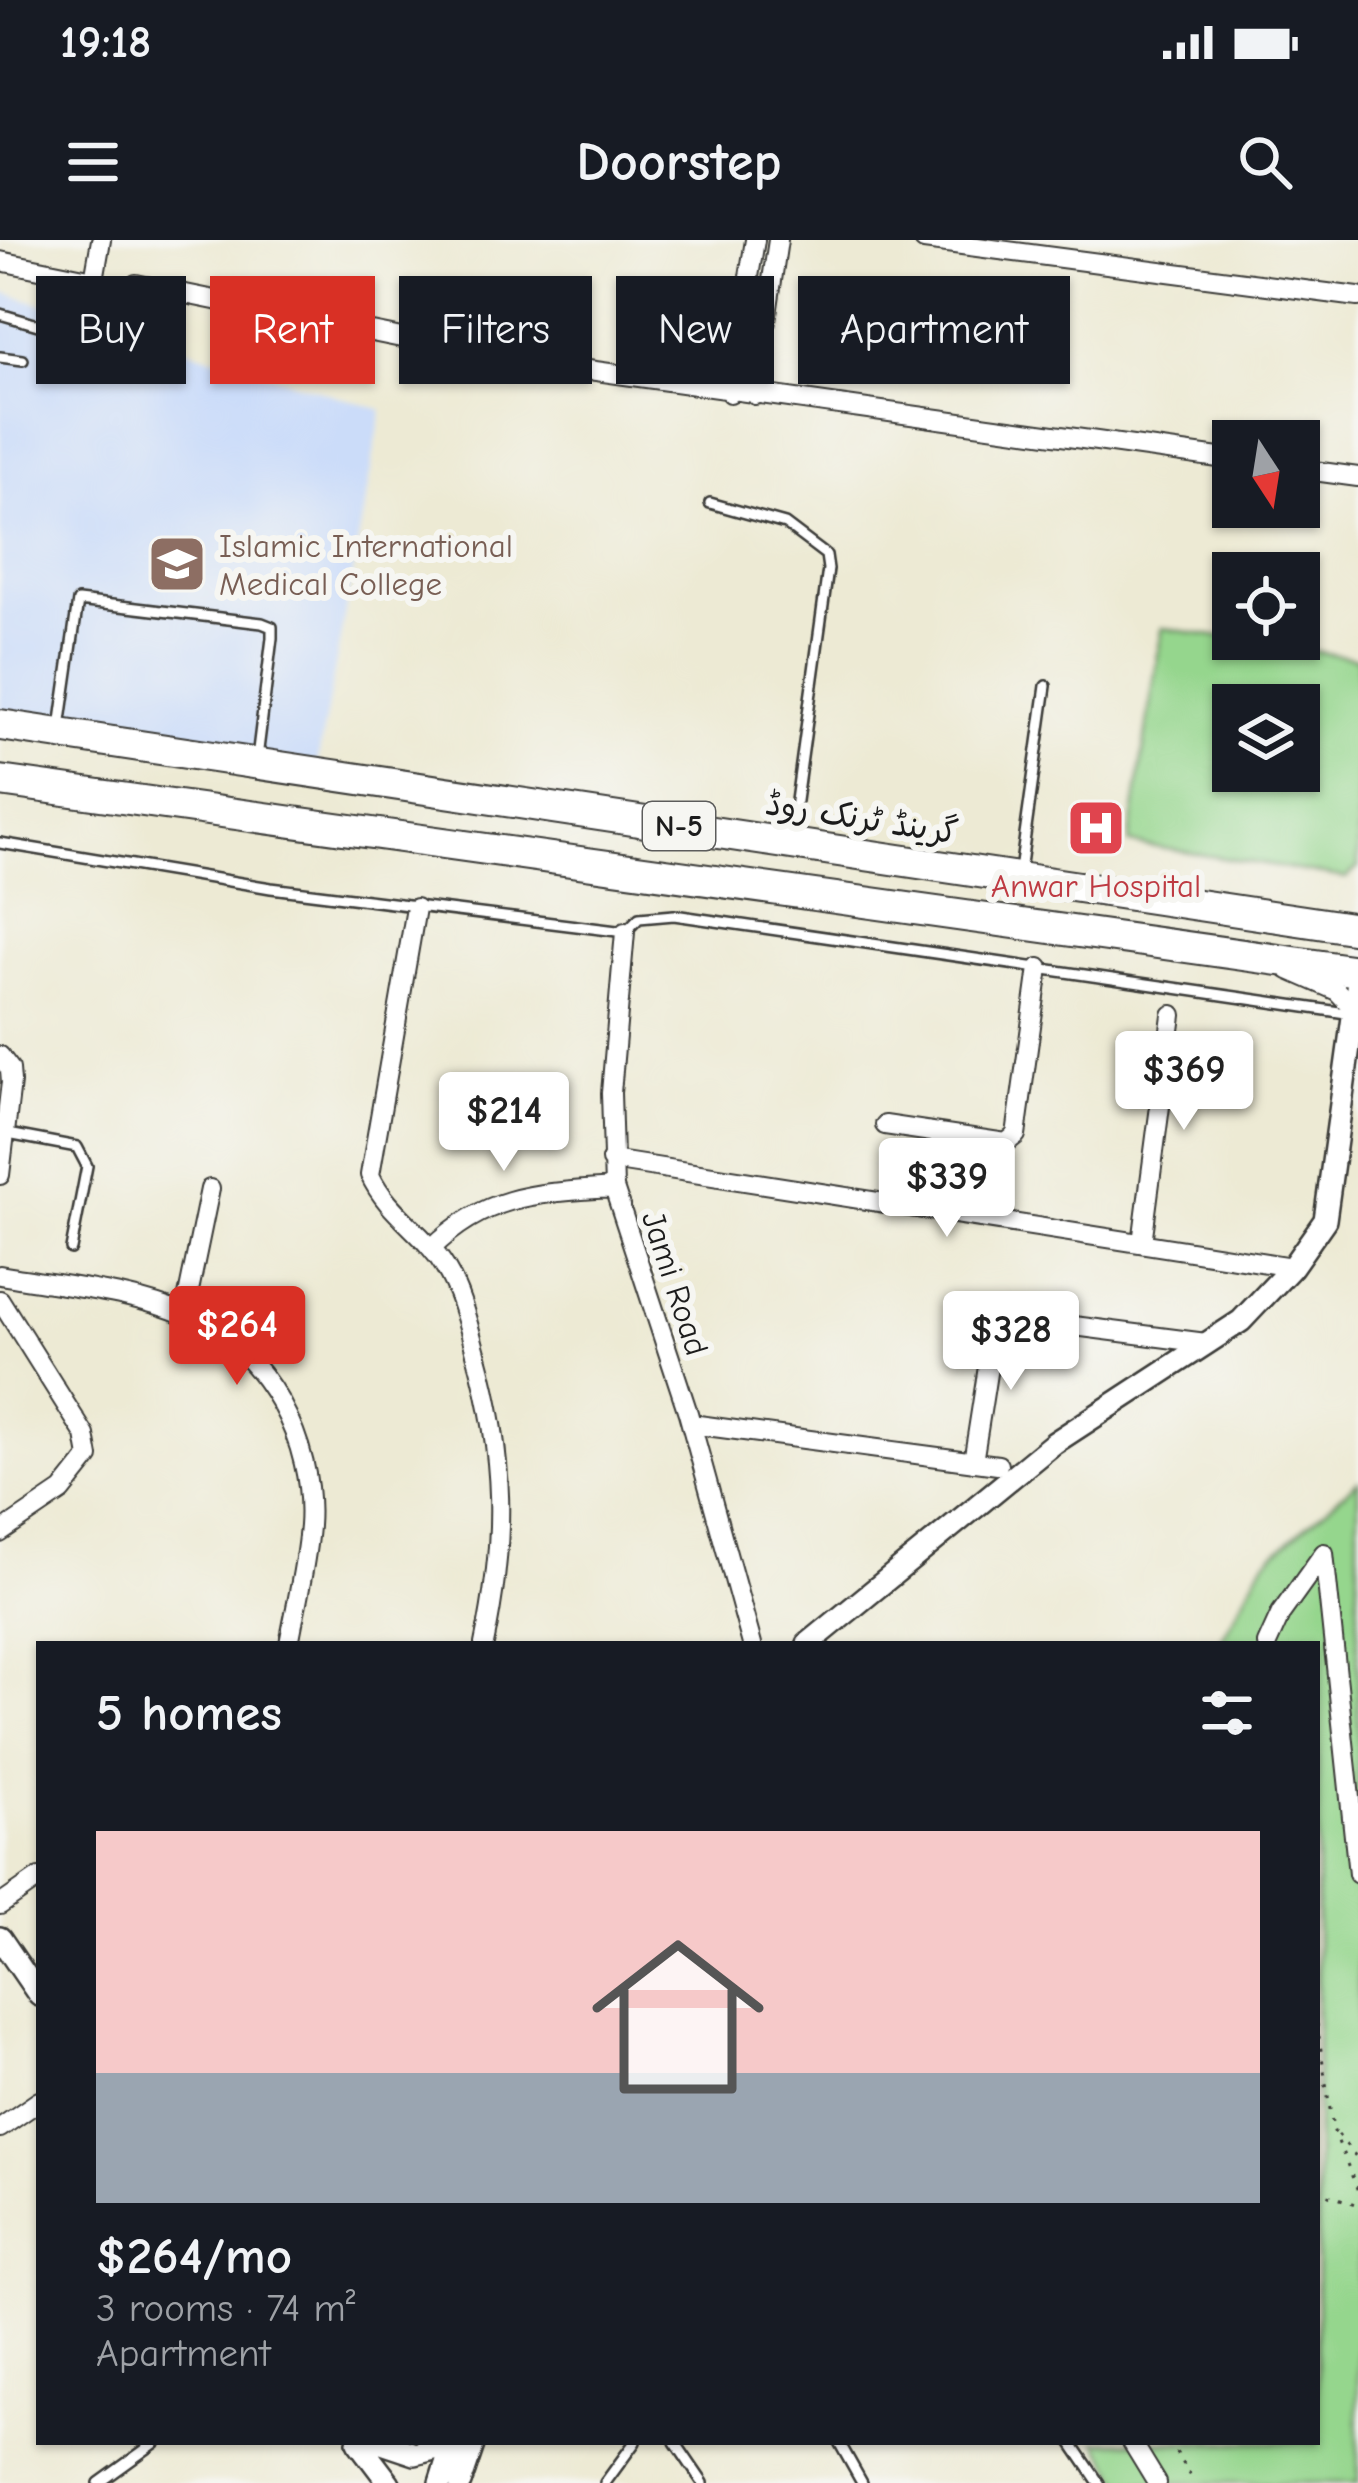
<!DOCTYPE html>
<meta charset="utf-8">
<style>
:root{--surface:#171b24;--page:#20242c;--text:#f1f3f6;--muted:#9ea1a6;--line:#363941;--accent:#d93025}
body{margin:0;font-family:"Comic Neue","Playpen Sans Arabic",sans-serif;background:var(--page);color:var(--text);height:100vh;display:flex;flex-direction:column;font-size:45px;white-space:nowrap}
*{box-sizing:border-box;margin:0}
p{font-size:39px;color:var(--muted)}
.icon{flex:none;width:66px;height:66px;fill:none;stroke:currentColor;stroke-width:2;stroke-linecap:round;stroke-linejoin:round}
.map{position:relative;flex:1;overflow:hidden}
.panel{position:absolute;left:36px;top:1401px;width:1284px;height:804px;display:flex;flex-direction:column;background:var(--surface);border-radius:0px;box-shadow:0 3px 9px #0004}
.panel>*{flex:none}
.guide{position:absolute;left:36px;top:36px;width:1287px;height:108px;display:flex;gap:24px}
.needle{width:78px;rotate:168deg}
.tools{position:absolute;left:1212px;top:180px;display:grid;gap:24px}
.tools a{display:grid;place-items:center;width:108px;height:108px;border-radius:0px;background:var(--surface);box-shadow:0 3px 9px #0004;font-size:60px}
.price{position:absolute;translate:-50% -102px;padding:0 27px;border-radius:12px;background:#fff;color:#222;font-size:39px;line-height:78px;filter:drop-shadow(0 3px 6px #0008)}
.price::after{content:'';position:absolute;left:50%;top:72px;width:36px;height:27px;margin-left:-18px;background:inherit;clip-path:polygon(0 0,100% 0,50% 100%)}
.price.active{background:var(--accent);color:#fff}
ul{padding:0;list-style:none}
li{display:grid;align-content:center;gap:24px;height:636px;padding:0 60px}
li+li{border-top:3px solid var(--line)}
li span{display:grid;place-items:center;height:372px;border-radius:0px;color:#555}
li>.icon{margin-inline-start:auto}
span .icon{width:216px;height:216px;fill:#fffc;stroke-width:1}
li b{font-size:51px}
h2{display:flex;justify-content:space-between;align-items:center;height:144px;padding:0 60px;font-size:51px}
.chip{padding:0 42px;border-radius:0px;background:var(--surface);box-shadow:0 3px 9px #0004;font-size:42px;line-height:108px}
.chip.active{background:var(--accent);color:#fff}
.status{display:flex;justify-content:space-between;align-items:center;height:84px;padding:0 60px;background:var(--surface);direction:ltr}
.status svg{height:33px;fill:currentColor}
header{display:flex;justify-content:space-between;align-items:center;height:156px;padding:0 60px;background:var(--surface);font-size:54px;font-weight:700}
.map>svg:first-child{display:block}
.built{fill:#cbdcf9}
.green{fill:#95d68d;stroke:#587954;stroke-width:3;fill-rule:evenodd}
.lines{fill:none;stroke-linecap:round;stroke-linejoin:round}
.service-casing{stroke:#3b3b38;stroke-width:14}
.minor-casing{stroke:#3b3b38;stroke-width:22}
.tertiary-casing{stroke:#3b3b38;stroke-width:26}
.trunk-casing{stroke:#3b3b38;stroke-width:34}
.path{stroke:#3b3b38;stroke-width:3;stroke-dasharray:3 9;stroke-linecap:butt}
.service{stroke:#fff;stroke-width:9}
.minor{stroke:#fff;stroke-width:18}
.tertiary{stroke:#fff;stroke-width:21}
.trunk{stroke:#fff;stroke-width:30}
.labels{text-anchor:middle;stroke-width:12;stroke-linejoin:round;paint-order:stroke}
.shield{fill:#f6f6f2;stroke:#5d5d5c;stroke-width:3}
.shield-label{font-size:30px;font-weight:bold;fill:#1c1c1c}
.education-label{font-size:33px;fill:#785e54;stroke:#f6f6f2;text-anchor:start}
.street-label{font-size:33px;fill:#1c1c1c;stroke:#f6f6f2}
.health-label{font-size:33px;fill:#be3a42;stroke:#f6f6f2}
</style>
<div class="status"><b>19:18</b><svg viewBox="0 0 49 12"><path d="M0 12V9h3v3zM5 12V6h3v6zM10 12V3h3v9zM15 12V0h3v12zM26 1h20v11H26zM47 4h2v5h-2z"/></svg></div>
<header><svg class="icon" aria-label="menu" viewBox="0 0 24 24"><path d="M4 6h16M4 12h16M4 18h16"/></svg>Doorstep<svg class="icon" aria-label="search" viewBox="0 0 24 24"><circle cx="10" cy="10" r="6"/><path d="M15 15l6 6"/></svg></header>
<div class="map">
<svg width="1358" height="2243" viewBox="0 0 1358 2243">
<rect width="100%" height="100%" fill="#f6f6f2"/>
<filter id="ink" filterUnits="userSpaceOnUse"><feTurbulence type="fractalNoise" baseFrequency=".00833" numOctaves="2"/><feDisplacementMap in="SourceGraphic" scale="24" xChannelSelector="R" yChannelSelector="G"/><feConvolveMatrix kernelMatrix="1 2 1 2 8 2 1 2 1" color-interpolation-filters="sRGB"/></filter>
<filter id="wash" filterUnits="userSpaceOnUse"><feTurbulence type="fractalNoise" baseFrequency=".004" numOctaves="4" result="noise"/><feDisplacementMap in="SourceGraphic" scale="48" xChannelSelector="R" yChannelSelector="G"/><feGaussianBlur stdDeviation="2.7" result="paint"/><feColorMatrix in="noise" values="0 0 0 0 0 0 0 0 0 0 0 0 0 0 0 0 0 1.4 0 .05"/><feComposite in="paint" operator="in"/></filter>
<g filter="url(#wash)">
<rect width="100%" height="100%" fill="#edead4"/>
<path class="built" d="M0 51 382 170 317 524 0 477Z"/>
<path class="green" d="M1162 388 1358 418V628L1346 638 1129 603ZM1233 465H1299V531H1233Z
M1358 1241V2243H1123L1097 2202H1317V1404H1219L1264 1322Z"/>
</g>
<g filter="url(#ink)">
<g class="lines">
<g class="service-casing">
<path id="service" d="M0 74 38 85
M0 117 23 120
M710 263 785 284 826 315 828 329 791 597
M60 488 78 361 262 383 272 387V398L257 518
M0 603 271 648 625 692 639 678 674 675 1353 774
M1020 631 1046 446
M8 894 77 907 87 926 71 1009
M675 2202 703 2243
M839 2202 862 2243
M1071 2202 1099 2243
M99 2243 156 2202
M605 2243 635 2202"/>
</g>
<g class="minor-casing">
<path id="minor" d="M924 0 1358 57
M0 21 94 40 101 0
M136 44 495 117 1233 220
M730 153 755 0
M755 155 778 0
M1299 229 1358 237
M416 668 370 935C388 974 424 992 445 1027 461 1053 468 1084 476 1113 505 1216 506 1300 484 1404
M625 692 611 853 614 948 688 1173 752 1404
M1289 730 1337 751 1358 773
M0 816 10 829 11 842 0 935
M885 885 1006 903 1016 895 1039 728
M611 920 1292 1027
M1142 1003 1172 775
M432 1008C487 953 540 953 614 948
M0 1035C62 1046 130 1051 188 1076 267 1110 315 1203 309 1286 306 1325 296 1365 289 1404
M0 1060 85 1195 89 1217 62 1251 0 1293
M184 1075 210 949
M691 1184 998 1225
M973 1222 996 1076 1206 1103
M1267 1404 1281 1373 1324 1313 1358 1634
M0 1665 39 1638
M0 1888 39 1861
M1132 2202 1157 2243"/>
</g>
<g class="tertiary-casing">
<path id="tertiary" d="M808 1404 1054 1203 1241 1081 1292 1027 1325 980 1358 741
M0 1698 39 1755
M358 2202 389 2243
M379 2202 415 2214 452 2204
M440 2243 453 2202
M460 2243 474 2202"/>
</g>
<g class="trunk-casing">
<path id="trunk" d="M0 485 1358 689
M0 541 1358 731"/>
</g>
<path class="path" d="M1317 1784 1333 1889 1358 1951
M1317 1835 1327 1848
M1338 1895 1358 1919
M1317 1951 1358 1965
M1170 2202 1195 2243"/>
<use href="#service" class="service"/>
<use href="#minor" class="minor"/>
<use href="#tertiary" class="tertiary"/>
<use href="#trunk" class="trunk"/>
</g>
</g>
<defs>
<g id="university-square" transform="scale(3)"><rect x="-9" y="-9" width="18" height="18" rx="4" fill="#8d6e63" stroke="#f6f6f2"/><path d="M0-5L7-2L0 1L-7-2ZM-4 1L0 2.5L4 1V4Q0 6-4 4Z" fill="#fff"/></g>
<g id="hospital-square" transform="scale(3)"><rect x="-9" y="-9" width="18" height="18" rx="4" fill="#e0444e" stroke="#f6f6f2"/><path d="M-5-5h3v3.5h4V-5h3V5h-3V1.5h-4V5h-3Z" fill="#fff"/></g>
</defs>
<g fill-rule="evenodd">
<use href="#university-square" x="177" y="324"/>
<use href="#hospital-square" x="1096" y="588"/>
</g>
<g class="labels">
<rect class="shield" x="643" y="562" width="72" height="48" rx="9"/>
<g class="shield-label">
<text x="679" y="596">N-5</text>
</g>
<g class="education-label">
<text x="219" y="317">Islamic International<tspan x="219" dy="38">Medical College</tspan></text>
</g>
<g class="street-label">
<text transform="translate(862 577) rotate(9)" y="12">گرینڈ ٹرنک روڈ</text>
<text transform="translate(676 1043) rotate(72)" y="12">Jami Road</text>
</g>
<g class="health-label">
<text x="1096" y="657">Anwar Hospital</text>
</g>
</g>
</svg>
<div class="tools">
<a><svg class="needle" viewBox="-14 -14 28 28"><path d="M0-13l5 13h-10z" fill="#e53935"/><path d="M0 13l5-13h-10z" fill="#9ea1a6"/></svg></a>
<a><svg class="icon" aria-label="locate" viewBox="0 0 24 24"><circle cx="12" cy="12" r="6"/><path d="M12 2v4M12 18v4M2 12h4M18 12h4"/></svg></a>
<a><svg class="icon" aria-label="layers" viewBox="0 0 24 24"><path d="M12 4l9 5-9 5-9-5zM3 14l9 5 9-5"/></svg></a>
</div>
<b class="price" style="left:1184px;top:893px">$369</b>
<b class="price" style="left:504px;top:934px">$214</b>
<b class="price" style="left:947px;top:1000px">$339</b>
<b class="price active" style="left:237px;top:1148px">$264</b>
<b class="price" style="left:1011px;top:1153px">$328</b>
<div class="guide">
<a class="chip">Buy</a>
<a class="chip active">Rent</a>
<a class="chip">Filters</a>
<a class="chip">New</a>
<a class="chip">Apartment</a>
</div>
<section class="panel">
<h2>5 homes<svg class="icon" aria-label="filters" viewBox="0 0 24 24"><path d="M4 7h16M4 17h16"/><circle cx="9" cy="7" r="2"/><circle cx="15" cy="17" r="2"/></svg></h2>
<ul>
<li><span style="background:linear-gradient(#f6c9c9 65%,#9aa5b1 0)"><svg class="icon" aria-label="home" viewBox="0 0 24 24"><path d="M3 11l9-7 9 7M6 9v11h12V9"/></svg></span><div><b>$264/mo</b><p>3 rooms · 74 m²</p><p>Apartment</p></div></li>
</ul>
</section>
</div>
